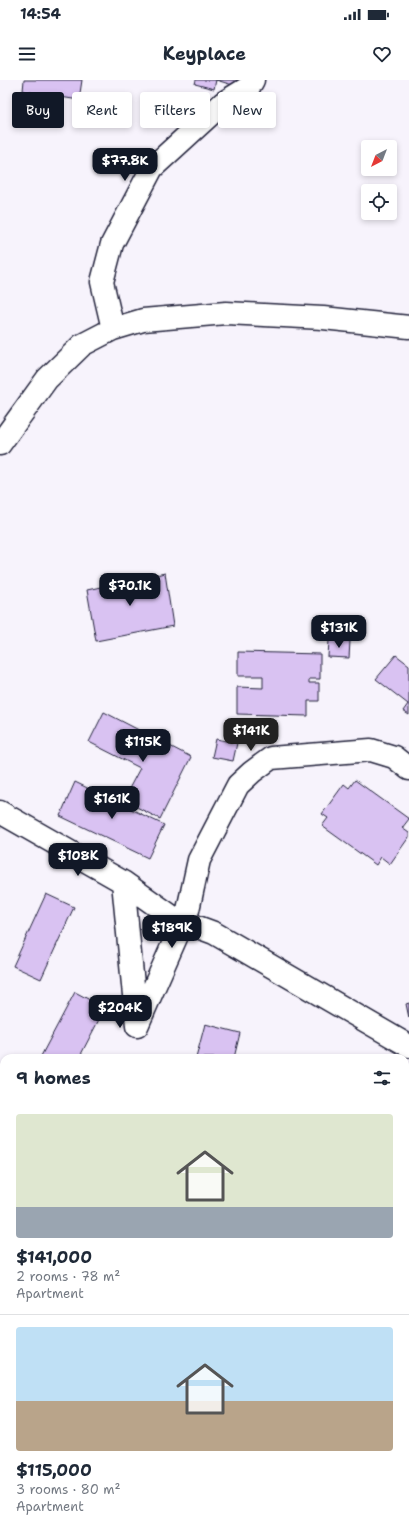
<!DOCTYPE html>
<meta charset="utf-8">
<style>
:root{--surface:#fff;--page:#f2f2f3;--text:#1f2937;--muted:#747a83;--line:#e0e1e3;--accent:#111827}
body{margin:0;font-family:"Shantell Sans",sans-serif;background:var(--page);color:var(--text);height:100vh;display:flex;flex-direction:column;font-size:15px;white-space:nowrap}
*{box-sizing:border-box;margin:0}
p{font-size:13px;color:var(--muted)}
.icon{flex:none;width:22px;height:22px;fill:none;stroke:currentColor;stroke-width:2;stroke-linecap:round;stroke-linejoin:round}
.map{position:relative;flex:1;overflow:hidden}
.panel{position:absolute;left:0px;top:974px;width:409px;height:480px;display:flex;flex-direction:column;background:var(--surface);border-radius:12px 12px 0 0;box-shadow:0 2px 6px #0003}
.panel>*{flex:none}
.banner{position:absolute;left:12px;top:12px;width:385px;height:36px;display:flex;gap:8px}
.needle{width:26px;rotate:222deg}
.buttons{position:absolute;left:361px;top:60px;display:grid;gap:8px}
.buttons a{display:grid;place-items:center;width:36px;height:36px;border-radius:4px;background:var(--surface);box-shadow:0 2px 6px #0003;font-size:20px}
.price{position:absolute;translate:-50% -34px;padding:0 9px;border-radius:8px;background:var(--accent);color:#fff;font-size:13px;line-height:26px;filter:drop-shadow(0 1px 2px #0008)}
.price::after{content:'';position:absolute;left:50%;top:24px;width:12px;height:9px;margin-left:-6px;background:inherit;clip-path:polygon(0 0,100% 0,50% 100%)}
.price.selected{background:#222;color:#fff}
ul{padding:0;list-style:none}
li{display:grid;align-content:center;gap:8px;height:212px;padding:0 16px}
li+li{border-top:1px solid var(--line)}
li span{display:grid;place-items:center;height:124px;border-radius:4px;color:#555}
li>.icon{margin-inline-start:auto}
span .icon{width:72px;height:72px;fill:#fffc;stroke-width:1}
li b{font-size:17px}
h2{display:flex;justify-content:space-between;align-items:center;height:48px;padding:0 16px;font-size:17px}
.tag{padding:0 14px;border-radius:4px;background:var(--surface);box-shadow:0 2px 6px #0003;font-size:14px;line-height:36px}
.tag.selected{background:var(--accent);color:#fff}
.status{display:flex;justify-content:space-between;align-items:center;height:28px;padding:0 20px;background:var(--surface);direction:ltr}
.status svg{height:11px;fill:currentColor}
header{display:flex;justify-content:space-between;align-items:center;height:52px;padding:0 16px;background:var(--surface);font-size:18px;font-weight:700}
.map>svg:first-child{display:block}
.building{fill:#d9c2f2;stroke:#22223b}
.lines{fill:none;stroke-linecap:round;stroke-linejoin:round}
.street-casing{stroke:#22223b;stroke-width:25}
.street{stroke:#fff;stroke-width:22}
</style>
<div class="status"><b>14:54</b><svg viewBox="0 0 49 12"><path d="M0 12V9h3v3zM5 12V6h3v6zM10 12V3h3v9zM15 12V0h3v12zM26 1h20v11H26zM47 4h2v5h-2z"/></svg></div>
<header><svg class="icon" aria-label="menu" viewBox="0 0 24 24"><path d="M4 6h16M4 12h16M4 18h16"/></svg>Keyplace<svg class="icon" aria-label="heart" viewBox="0 0 24 24"><path d="M12 20l-8-8c-3-5 5-10 8-4 3-6 11-1 8 4z"/></svg></header>
<div class="map">
<svg width="409" height="1454" viewBox="0 0 409 1454">
<rect width="100%" height="100%" fill="#f7f3fc"/>
<filter id="ink" filterUnits="userSpaceOnUse"><feTurbulence type="fractalNoise" baseFrequency=".025" numOctaves="2"/><feDisplacementMap in="SourceGraphic" scale="8" xChannelSelector="R" yChannelSelector="G"/><feConvolveMatrix kernelMatrix="1 2 1 2 8 2 1 2 1" color-interpolation-filters="sRGB"/></filter>
<g filter="url(#ink)">
<path class="building" d="M24 0H82L79 20 23 11Z
M196 0H238L236 6 216 0 214 9 195 4Z
M165 493 173 546 96 561 87 510Z
M329 560 350 561 349 578 328 577Z
M238 572 320 574V599H309V603H319V621H308V636L237 634V607L263 608V596H238Z
M396 575 409 585V635L403 631 408 624 376 599Z
M104 632 191 677 160 739 123 720 140 688 89 662Z
M216 659 237 663 233 681 212 677Z
M355 700 409 739 402 748 409 753V757L390 784 381 777 376 785 322 746 328 738 322 734 344 704 349 708Z
M75 702 164 745 148 778 60 736Z
M46 814 74 827 41 899 13 886Z
M75 912 105 928 79 978H40Z
M409 923V938L406 924Z
M205 944 240 953 234 978H196Z
M0 1278 3 1293H0Z"/>
<g class="lines">
<g class="street-casing">
<path id="street" d="M113 249 102 202 112 164 152 88 223 23 249 7 253 0
M0 364 47 299 82 265 113 249 143 240 226 233 323 238 409 247
M0 732 123 802 171 836
M123 802 137 946 178 853
M188 830 199 780 238 705 252 692 271 678 371 670 394 677 409 689
M195 846 214 853 409 966
M0 1011 4 1027
M0 1066 4 1067
M405 1150H409
M84 1450 85 1454"/>
</g>
<use href="#street" class="street"/>
</g>
</g>
</svg>
<div class="buttons">
<a><svg class="needle" viewBox="-14 -14 28 28"><path d="M0-13l5 13h-10z" fill="#e53935"/><path d="M0 13l5-13h-10z" fill="#747a83"/></svg></a>
<a><svg class="icon" aria-label="locate" viewBox="0 0 24 24"><circle cx="12" cy="12" r="6"/><path d="M12 2v4M12 18v4M2 12h4M18 12h4"/></svg></a>
</div>
<b class="price" style="left:125px;top:102px">$77.8K</b>
<b class="price" style="left:130px;top:527px">$70.1K</b>
<b class="price" style="left:339px;top:569px">$131K</b>
<b class="price selected" style="left:251px;top:672px">$141K</b>
<b class="price" style="left:143px;top:683px">$115K</b>
<b class="price" style="left:112px;top:740px">$161K</b>
<b class="price" style="left:78px;top:797px">$108K</b>
<b class="price" style="left:172px;top:869px">$189K</b>
<b class="price" style="left:120px;top:949px">$204K</b>
<div class="banner">
<a class="tag selected">Buy</a>
<a class="tag">Rent</a>
<a class="tag">Filters</a>
<a class="tag">New</a>
</div>
<section class="panel">
<h2>9 homes<svg class="icon" aria-label="filters" viewBox="0 0 24 24"><path d="M4 7h16M4 17h16"/><circle cx="9" cy="7" r="2"/><circle cx="15" cy="17" r="2"/></svg></h2>
<ul>
<li><span style="background:linear-gradient(#dfe7d0 75%,#9aa5b1 0)"><svg class="icon" aria-label="home" viewBox="0 0 24 24"><path d="M3 11l9-7 9 7M6 9v11h12V9"/></svg></span><div><b>$141,000</b><p>2 rooms · 78 m²</p><p>Apartment</p></div></li>
<li><span style="background:linear-gradient(#bfe0f5 60%,#b9a48a 0)"><svg class="icon" aria-label="home" viewBox="0 0 24 24"><path d="M3 11l9-7 9 7M6 9v11h12V9"/></svg></span><div><b>$115,000</b><p>3 rooms · 80 m²</p><p>Apartment</p></div></li>
</ul>
</section>
</div>
